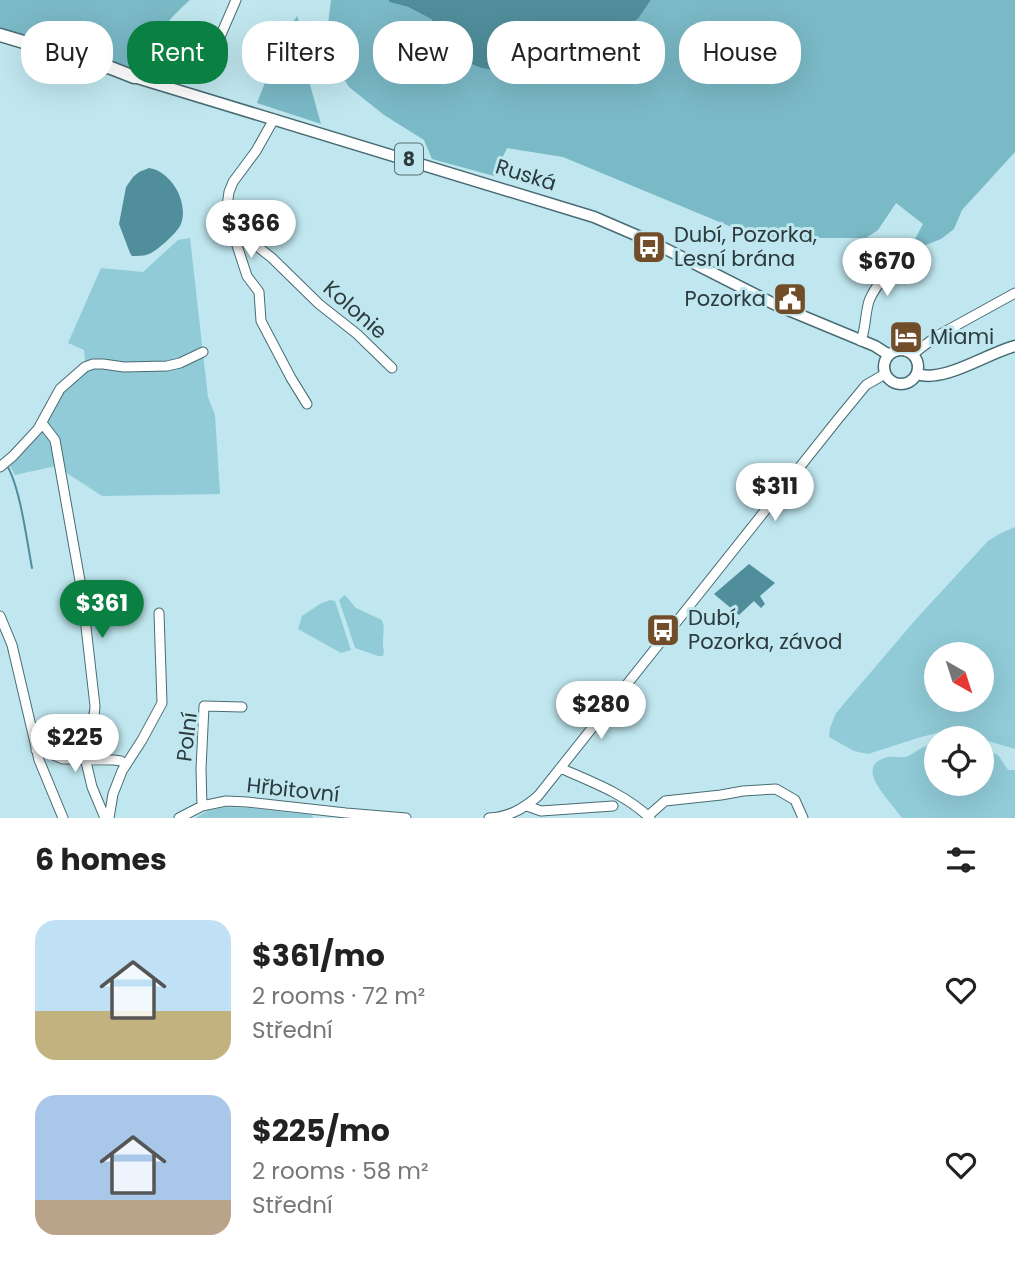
<!DOCTYPE html>
<meta charset="utf-8">
<style>
:root{--surface:#fff;--page:#f6f6f6;--text:#222;--muted:#767676;--accent:#0b8043}
body{margin:0;font-family:Poppins,sans-serif;background:var(--page);color:var(--text);height:100vh;display:flex;flex-direction:column;font-size:26px;white-space:nowrap}
*{box-sizing:border-box;margin:0}
p{font-size:23px;color:var(--muted)}
.icon{flex:none;width:38px;height:38px;fill:none;stroke:currentColor;stroke-width:2;stroke-linecap:round;stroke-linejoin:round}
.map{position:relative;height:818px;overflow:hidden}
.drawer{display:flex;flex-direction:column;background:var(--surface);flex:1}
.drawer>*{flex:none}
.hud{position:absolute;left:21px;top:21px;width:973px;height:63px;display:flex;gap:14px}
.needle{width:46px;rotate:141deg}
.tools{position:absolute;left:924px;top:642px;display:grid;gap:14px}
.tools a{display:grid;place-items:center;width:70px;height:70px;border-radius:50%;background:var(--surface);box-shadow:0 7px 28px #0002;font-size:35px}
.price{position:absolute;translate:-50% -60px;padding:0 16px;border-radius:24px;background:#fff;color:#222;font-size:23px;line-height:46px;filter:drop-shadow(0 2px 4px #0008)}
.price::after{content:'';position:absolute;left:50%;top:42px;width:21px;height:16px;margin-left:-10px;background:inherit;clip-path:polygon(0 0,100% 0,50% 100%)}
.price.active{background:var(--accent);color:#fff}
ul{padding:0;list-style:none}
li{display:flex;align-items:center;gap:21px;height:175px;padding:0 35px}
li span{display:grid;place-items:center;flex:none;width:196px;height:140px;border-radius:21px;color:#555}
li>.icon{margin-inline-start:auto}
span .icon{width:84px;height:84px;fill:#fffc;stroke-width:1}
li b{font-size:30px}
h2{display:flex;justify-content:space-between;align-items:center;height:84px;padding:0 35px;font-size:30px}
.pill{padding:0 24px;border-radius:28px;background:var(--surface);box-shadow:0 7px 28px #0002;font-size:24px;line-height:63px}
.pill.active{background:var(--accent);color:#fff}
.map>svg:first-child{display:block}
.green{fill:#90cbd7;fill-rule:evenodd}
.forest{fill:#7ab9c6}
.water{fill:#508e9b}
.lines{fill:none;stroke-linecap:round;stroke-linejoin:round}
.stream{stroke:#508e9b;stroke-width:2}
.minor-casing{stroke:#486c73;stroke-width:11}
.major-casing{stroke:#486c73;stroke-width:13}
.highway-casing{stroke:#486c73;stroke-width:15}
.minor{stroke:#fff;stroke-width:9}
.major{stroke:#fff;stroke-width:10}
.highway{stroke:#fff;stroke-width:12}
.labels{text-anchor:middle;stroke-width:6;stroke-linejoin:round;paint-order:stroke}
.shield{fill:#c0e7ef;stroke:#586f73;stroke-width:2}
.shield-label{font-size:19px;font-weight:bold;fill:#2b3b3e}
.street-label{font-size:21px;fill:#2b3b3e;stroke:#c0e7ef}
.poi-label{font-size:21px;fill:#2b3b3e;stroke:#c0e7ef;text-anchor:start}
</style>
<div class="map">
<svg width="1015" height="818" viewBox="0 0 1015 818">
<rect width="100%" height="100%" fill="#c0e7ef"/>
<path class="green" d="M190 238 208 397 215 415 220 494 102 496 56 466 15 475 9 464 62 391 86 369 84 350 68 343 101 268 143 272 178 240Z
M1015 527V749L978 738 963 730 956 728 921 737 868 754 854 751 829 737 830 728 836 713 917 618 988 541 1001 533ZM936 654H982V700H936Z
M345 595 356 608 382 620C385 628 383 632 383 641 382 647 385 649 383 656H378L355 648 339 600Z
M330 600 335 601 351 650 341 653 298 629 302 616 320 604Z
M936 744V784H982V748L998 755 1008 770H1015V818H902C893 803 850 766 888 757 894 756 900 758 905 757 911 756 915 751 920 749 925 746 931 745 936 744Z
M226 807 249 808 312 815 313 818H195L207 811Z"/>
<path class="forest" d="M0 0H190C163 24 159 33 145 66L137 70 88 53 67 50 0 31Z
M331 0H389V2L408 7 431 19 439 31 441 43 456 58 481 68 505 72 519 70 554 77 580 61 601 65 622 45 626 27 638 19 651 0H1015V152L962 210 954 229 941 239 908 252 923 224 896 203 878 230 866 238H820L770 243 563 157 507 148 494 176 432 159 424 140 384 115 349 87 334 63 326 41Z
M297 16 302 29 307 74 321 124 257 103 283 37Z"/>
<path class="water" d="M389 0H651L638 19 626 27 622 45 614 64 600 65 580 61 554 77 519 70 505 72 481 68 456 58 441 43 439 31 431 19 408 7 389 2Z
M149 168C171 171 189 202 181 224 178 232 157 251 149 254 144 256 138 256 132 256L130 253 119 224 126 187 133 177 139 172Z
M749 564 775 583 760 596 765 604 761 608 754 601 739 615 714 594Z"/>
<g class="lines">
<path class="stream" d="M6 464C20 485 27 542 32 568"/>
<g class="minor-casing">
<path id="minor" d="M213 53 236 0
M274 119 256 151 233 182 229 192 227 206 230 225 272 258 319 304 357 334 392 368
M231 227 247 276 259 292 261 321 291 378 307 404
M861 341C866 327 865 314 869 301 876 283 894 266 906 250
M913 354 937 336 1015 293
M42 423 55 440 82 592 95 706C95 723 85 730 82 745L92 787 105 818
M0 467 13 456 38 429 60 389 85 367 93 364H103L124 367 167 366 180 363 203 352
M0 616 12 645 39 760 63 818
M36 750 44 751 63 759 114 760 121 761 126 765
M560 768C592 782 625 794 650 818
M202 806 201 769 204 706 242 707
M527 806 541 811 613 806
M648 816 665 801 721 795 743 791 776 789 795 800 803 818
M109 818 113 794 122 771 142 740 162 703 159 613
M179 818 202 806 226 801 247 802 346 813 406 818
M489 818C509 817 523 809 538 796L838 419 866 385 885 374"/>
</g>
<g class="major-casing">
<path id="major" d="M134 77 594 217 652 242 776 305 875 346 889 355
M884 367a17 17 0 1 1 34 0a17 17 0 1 1-34 0Z
M917 374C945 383 987 353 1015 346"/>
</g>
<g class="highway-casing">
<path id="highway" d="M0 35 111 68 134 77"/>
</g>
<use href="#minor" class="minor"/>
<use href="#major" class="major"/>
<use href="#highway" class="highway"/>
</g>
<defs>
<g id="bus-square" transform="scale(1.75)"><rect x="-9" y="-9" width="18" height="18" rx="4" fill="#724d29" stroke="#c0e7ef"/><path d="M-5-6H5V4H4V6H2V4H-2V6H-4V4H-5ZM-3.5-4V0h7V-4ZM-3.5 1.2v1.5H-2V1.2ZM2 1.2v1.5H3.5V1.2Z" fill="#fff"/></g>
<g id="civic-square" transform="scale(1.75)"><rect x="-9" y="-9" width="18" height="18" rx="4" fill="#724d29" stroke="#c0e7ef"/><path d="M-.6-6.5H3V-4.5H.6V-3L4-1V1h2V6H-6V1h2V-1L-.6-3ZM-1.2 2.5V6h2.4V2.5Z" fill="#fff"/></g>
<g id="hotel-square" transform="scale(1.75)"><rect x="-9" y="-9" width="18" height="18" rx="4" fill="#724d29" stroke="#c0e7ef"/><path d="M-6-4.5h1.5V1H6V5H4.5V3h-9V5H-6ZM-4 0a1.8 1.8 0 1 1 3.6 0ZM.5 0V-2.5h3Q6-2.5 6 0Z" fill="#fff"/></g>
</defs>
<g fill-rule="evenodd">
<use href="#bus-square" x="649" y="247"/>
<use href="#civic-square" x="790" y="299"/>
<use href="#hotel-square" x="906" y="337"/>
<use href="#bus-square" x="663" y="630"/>
</g>
<g class="labels">
<rect class="shield" x="395" y="143.5" width="28" height="31" rx="5"/>
<g class="shield-label">
<text x="409" y="166">8</text>
</g>
<g class="street-label">
<text transform="translate(526 175) rotate(17)" y="7">Ruská</text>
<text transform="translate(355 310) rotate(41)" y="7">Kolonie</text>
<text transform="translate(187 737) rotate(-83)" y="7">Polní</text>
<text transform="translate(293 790) rotate(6)" y="7">Hřbitovní</text>
</g>
<g class="poi-label">
<text x="674" y="242">Dubí, Pozorka,<tspan x="674" dy="24">Lesní brána</tspan></text>
<text x="766" y="306" text-anchor="end">Pozorka</text>
<text x="930" y="344">Miami</text>
<text x="688" y="625">Dubí,<tspan x="688" dy="24">Pozorka, závod</tspan></text>
</g>
</g>
</svg>
<div class="tools">
<a><svg class="needle" viewBox="-14 -14 28 28"><path d="M0-13l5 13h-10z" fill="#e53935"/><path d="M0 13l5-13h-10z" fill="#767676"/></svg></a>
<a><svg class="icon" aria-label="locate" viewBox="0 0 24 24"><circle cx="12" cy="12" r="6"/><path d="M12 2v4M12 18v4M2 12h4M18 12h4"/></svg></a>
</div>
<b class="price" style="left:251px;top:260px">$366</b>
<b class="price" style="left:887px;top:298px">$670</b>
<b class="price" style="left:775px;top:523px">$311</b>
<b class="price active" style="left:102px;top:640px">$361</b>
<b class="price" style="left:601px;top:741px">$280</b>
<b class="price" style="left:75px;top:774px">$225</b>
<div class="hud">
<a class="pill">Buy</a>
<a class="pill active">Rent</a>
<a class="pill">Filters</a>
<a class="pill">New</a>
<a class="pill">Apartment</a>
<a class="pill">House</a>
</div>
</div>
<section class="drawer">
<h2>6 homes<svg class="icon" aria-label="filters" viewBox="0 0 24 24"><path d="M4 7h16M4 17h16"/><circle cx="9" cy="7" r="2"/><circle cx="15" cy="17" r="2"/></svg></h2>
<ul>
<li><span style="background:linear-gradient(#bfe0f5 65%,#c2b280 0)"><svg class="icon" aria-label="home" viewBox="0 0 24 24"><path d="M3 11l9-7 9 7M6 9v11h12V9"/></svg></span><div><b>$361/mo</b><p>2 rooms · 72 m²</p><p>Střední</p></div><svg class="icon" aria-label="heart" viewBox="0 0 24 24"><path d="M12 20l-8-8c-3-5 5-10 8-4 3-6 11-1 8 4z"/></svg></li>
<li><span style="background:linear-gradient(#a9c7e8 75%,#b9a48a 0)"><svg class="icon" aria-label="home" viewBox="0 0 24 24"><path d="M3 11l9-7 9 7M6 9v11h12V9"/></svg></span><div><b>$225/mo</b><p>2 rooms · 58 m²</p><p>Střední</p></div><svg class="icon" aria-label="heart" viewBox="0 0 24 24"><path d="M12 20l-8-8c-3-5 5-10 8-4 3-6 11-1 8 4z"/></svg></li>
</ul>
</section>
